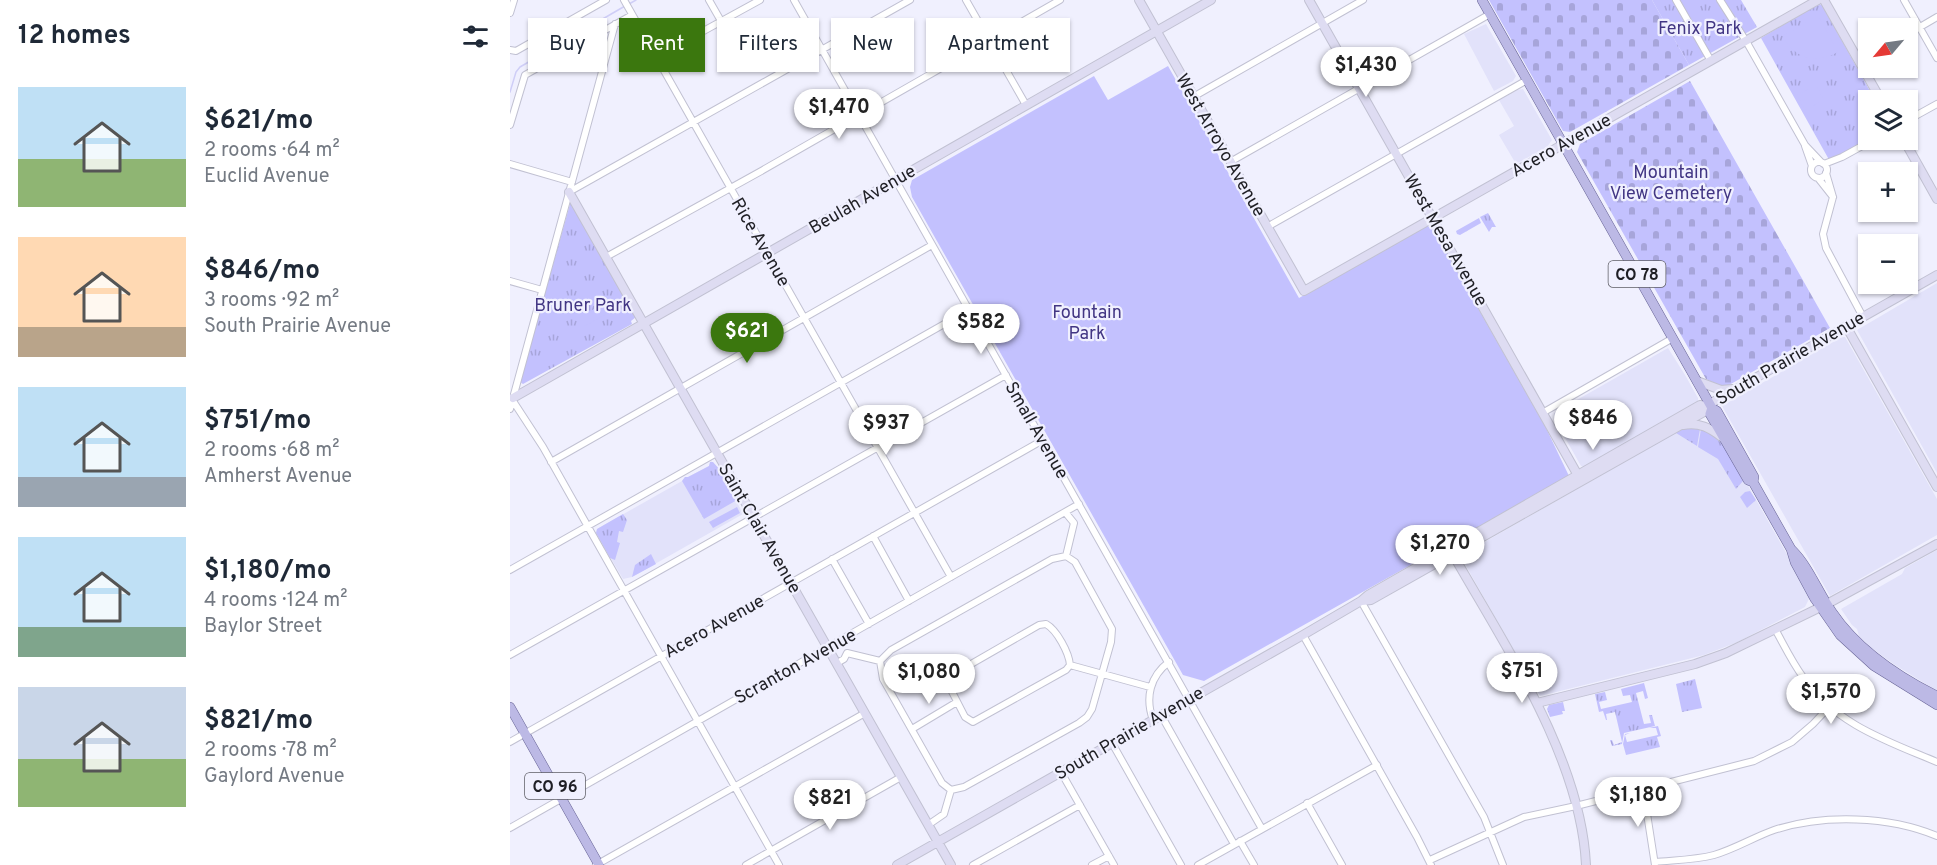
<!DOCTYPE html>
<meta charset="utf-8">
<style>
:root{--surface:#fff;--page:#f2f2f3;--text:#1f2937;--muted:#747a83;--accent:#3b770e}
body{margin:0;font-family:Overpass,sans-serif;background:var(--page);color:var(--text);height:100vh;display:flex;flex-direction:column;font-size:22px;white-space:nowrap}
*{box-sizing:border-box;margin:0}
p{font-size:20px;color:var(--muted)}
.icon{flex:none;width:33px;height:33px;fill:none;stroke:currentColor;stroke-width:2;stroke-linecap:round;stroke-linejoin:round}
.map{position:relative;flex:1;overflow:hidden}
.details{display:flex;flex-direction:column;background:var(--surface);width:510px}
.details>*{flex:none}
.guide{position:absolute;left:18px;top:18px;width:570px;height:54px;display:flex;gap:12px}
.needle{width:39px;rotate:241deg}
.controls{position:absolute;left:1348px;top:18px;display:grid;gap:12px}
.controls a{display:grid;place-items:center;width:60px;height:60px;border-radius:0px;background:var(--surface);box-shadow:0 2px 4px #0004;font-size:30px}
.price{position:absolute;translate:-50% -51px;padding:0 14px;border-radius:21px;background:#fff;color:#222;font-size:20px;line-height:39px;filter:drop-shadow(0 2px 3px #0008)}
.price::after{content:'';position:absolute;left:50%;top:36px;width:18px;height:14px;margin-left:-9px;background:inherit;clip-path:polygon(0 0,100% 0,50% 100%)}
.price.on{background:var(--accent);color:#fff}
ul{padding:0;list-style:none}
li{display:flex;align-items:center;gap:18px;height:150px;padding:0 18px}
li span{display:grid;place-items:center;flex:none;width:168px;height:120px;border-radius:0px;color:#555}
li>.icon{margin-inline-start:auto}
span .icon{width:72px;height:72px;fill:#fffc;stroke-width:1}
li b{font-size:26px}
h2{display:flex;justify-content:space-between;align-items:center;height:72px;padding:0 18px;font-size:26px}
.pill{padding:0 21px;border-radius:0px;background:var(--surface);box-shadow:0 2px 4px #0004;font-size:21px;line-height:54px}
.pill.on{background:var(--accent);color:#fff}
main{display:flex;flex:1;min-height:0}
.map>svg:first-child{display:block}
.built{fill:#e2e2fa}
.grass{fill:url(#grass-tufts)}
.cemetery{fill:url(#cemetery-stones)}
.pitch{fill:#c3c1fe}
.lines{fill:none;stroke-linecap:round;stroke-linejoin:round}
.stream{stroke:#cfcef7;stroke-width:1.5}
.street-casing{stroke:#c1c1d2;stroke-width:8}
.secondary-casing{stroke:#c1c1d2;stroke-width:10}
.primary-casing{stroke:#686596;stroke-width:10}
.street{stroke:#fff;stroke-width:6}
.secondary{stroke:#dedcf2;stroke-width:8}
.primary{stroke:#bcb9e5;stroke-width:9}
.labels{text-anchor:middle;stroke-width:4.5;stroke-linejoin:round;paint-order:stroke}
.shield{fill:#f0f0fe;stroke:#5e5e66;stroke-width:1.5}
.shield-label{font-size:16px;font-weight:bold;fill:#1f1f25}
.park-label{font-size:18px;fill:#423684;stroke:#f0f0fe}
.street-label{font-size:18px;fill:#1f1f25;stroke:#f0f0fe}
</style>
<main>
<section class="details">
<h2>12 homes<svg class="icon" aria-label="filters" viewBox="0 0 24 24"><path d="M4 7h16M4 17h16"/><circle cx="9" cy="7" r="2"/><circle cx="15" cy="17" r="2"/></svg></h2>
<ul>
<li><span style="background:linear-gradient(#bfe0f5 60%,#8fb573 0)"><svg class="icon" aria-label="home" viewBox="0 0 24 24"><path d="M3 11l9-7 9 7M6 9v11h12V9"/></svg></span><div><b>$621/mo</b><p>2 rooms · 64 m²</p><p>Euclid Avenue</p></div></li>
<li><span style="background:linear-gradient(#ffd9b3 75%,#b9a48a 0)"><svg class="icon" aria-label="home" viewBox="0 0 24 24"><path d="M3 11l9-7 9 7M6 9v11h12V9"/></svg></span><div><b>$846/mo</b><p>3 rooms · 92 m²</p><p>South Prairie Avenue</p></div></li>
<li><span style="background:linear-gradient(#bfe0f5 75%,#9aa5b1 0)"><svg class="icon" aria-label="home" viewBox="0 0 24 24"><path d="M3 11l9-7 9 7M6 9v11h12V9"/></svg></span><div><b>$751/mo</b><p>2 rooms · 68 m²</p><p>Amherst Avenue</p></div></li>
<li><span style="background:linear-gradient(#bfe0f5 75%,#7fa58c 0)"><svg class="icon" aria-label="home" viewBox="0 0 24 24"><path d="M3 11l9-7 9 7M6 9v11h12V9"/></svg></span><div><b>$1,180/mo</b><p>4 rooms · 124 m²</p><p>Baylor Street</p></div></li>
<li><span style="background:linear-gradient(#c9d6e8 60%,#8fb573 0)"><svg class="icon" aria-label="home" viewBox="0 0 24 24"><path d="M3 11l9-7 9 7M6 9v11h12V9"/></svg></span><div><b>$821/mo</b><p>2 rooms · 78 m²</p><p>Gaylord Avenue</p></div></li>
</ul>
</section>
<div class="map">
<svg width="1427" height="865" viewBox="0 0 1427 865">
<defs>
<pattern id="grass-tufts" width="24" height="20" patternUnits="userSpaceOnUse" patternTransform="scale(1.5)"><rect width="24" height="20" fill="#c3c1fe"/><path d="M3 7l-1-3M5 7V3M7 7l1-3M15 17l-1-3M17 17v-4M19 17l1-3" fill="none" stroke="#a7a5da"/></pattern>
<pattern id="cemetery-stones" width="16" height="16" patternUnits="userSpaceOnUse" patternTransform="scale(1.5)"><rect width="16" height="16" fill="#c3c1fe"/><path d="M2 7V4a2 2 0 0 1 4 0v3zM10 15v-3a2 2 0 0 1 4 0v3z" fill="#a7a5da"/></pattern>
</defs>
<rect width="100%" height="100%" fill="#f0f0fe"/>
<path class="built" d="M976 24 1006 76 1003 81 984 91 954 34Z
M1013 89 1042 140 1037 147 1006 164 989 135 1004 126 989 100 1007 90Z
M1427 283V473L1347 330Z
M1332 337H1335L1427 499V535L1320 596 1212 406Z
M1158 348 1175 375 1188 398V401L1074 467 1071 466 1045 420 1044 413Z
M1194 428 1215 445 1299 593V599L1295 607 1228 642 1194 655 1030 696 952 559V555L1166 432Z
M201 461 211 471 233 514 122 577 113 579 86 533 87 529 172 481 175 477H178L199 466Z
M1427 550V691L1385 665 1360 647 1349 636 1347 629 1342 625 1331 609 1392 574 1395 568Z"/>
<path class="grass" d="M1142 0H1231L1247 27 1179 65Z
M1309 4 1312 5 1365 100H1359C1359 146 1361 141 1322 165L1251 38Z
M60 204H62L126 317 121 321 122 324 13 384 10 382Z
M978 213 986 227H982L979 232 970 217Z
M969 218 971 223 950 235 947 234 946 231Z
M1176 427 1190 429 1187 446 1166 433 1123 457V456Z
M1191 429 1210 439 1233 481 1226 489 1208 459 1188 447Z
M200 462H203L211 471 227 500 194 519 172 481 175 477H178L199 466Z
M1240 491 1246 500 1237 508 1230 497 1235 492Z
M113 514 117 520 113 532 109 531 107 542 110 543 105 560 100 558 86 533 87 529Z
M141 554 146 564 122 577 125 565Z
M1185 679 1192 708 1172 712 1166 684Z
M1134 683 1138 698 1135 699 1133 691 1126 693 1134 724 1141 723 1139 715H1142L1145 726 1114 733 1112 744 1102 746 1100 740H1102L1104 745 1112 742 1105 712 1096 714 1097 720H1096L1093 711 1089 712 1085 694 1095 692 1097 700 1089 702 1091 709 1122 702 1120 695 1113 696 1111 689Z
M1053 702 1055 711H1052L1053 714 1040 717 1037 709 1039 705Z
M1148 726 1151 736 1147 737 1150 747 1116 755 1113 744 1115 734 1120 733 1115 735 1117 742 1148 735 1146 728H1139Z"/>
<path class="cemetery" d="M979 0H1142L1179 65 1060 132 1053 131Z
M1180 81 1320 328 1219 385 1211 387 1196 379 1067 152 1070 144Z"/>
<path class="pitch" d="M1304 18 1310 19 1328 52C1305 65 1285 59 1273 36Z
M658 66 789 298 917 226 922 227 1036 428 1059 476 694 681 673 675 402 197 400 187 402 180 584 76 598 100Z
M1306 85 1314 100 1295 110 1287 95Z
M91 305 96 314 75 326 70 317Z
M227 507 230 513 203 528 199 522Z"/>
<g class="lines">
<path class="stream" d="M119 4 126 0
M0 92 6 72 10 67 115 6"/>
<g class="street-casing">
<path id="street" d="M114 0 441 577
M199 0 211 21
M284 0 752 829
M456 0 516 105
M1166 0 1201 61
M1210 0 1236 41 1295 145 1312 163
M1394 0 1427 58
M0 13 4 0
M1398 34 1427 17
M0 50 6 51 96 0
M146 57 250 0
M1349 62 1359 56
M683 97 853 0
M1398 120 1427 104
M0 125 15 75 122 15
M1295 146 1302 166
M720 162 980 14
M1301 170a8 8 0 1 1 16 0a8 8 0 1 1-16 0Z
M0 164 62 182
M1314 164 1332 157 1363 140
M1316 173 1323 197 1313 234 1316 248 1353 317
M1308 178 1323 197
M59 192 400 0
M757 227 1017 80
M96 257 253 170 550 0
M0 281 32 290
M1 398 33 447 269 865
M0 409 105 24
M1034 412 1163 338
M41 462 422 245
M363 536 399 601
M322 559 359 624
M0 570 459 310
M851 601 974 817 993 865
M1265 629C1274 645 1282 662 1293 677 1325 724 1377 741 1427 762
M793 635 907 837 921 865
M0 655 496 375
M370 661 373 679 432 783 441 790
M327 663 334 659 337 653 370 661 381 650 542 559 556 556
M560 665 556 670 463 722 455 717 437 682 442 675 529 625 536 624C547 630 559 653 560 665L640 687
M651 715 724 844
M643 720C635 698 640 676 659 662
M402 729 447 702
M0 742 533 440
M602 743 671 865
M551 772 604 865
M1133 788 1145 865
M797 803 832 865
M418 825 434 814 441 790 454 787 569 723 577 717 582 709 601 642 602 629 565 562 556 556 564 523 555 512
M0 828 569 504
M730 841 744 865
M920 860 1014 817 1066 806 1244 761 1282 742 1303 724 1319 707
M1145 862C1165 860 1185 860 1204 855 1225 849 1244 837 1264 830 1314 814 1379 816 1427 836
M86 865 355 713
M236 865 391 777
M463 865 570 805
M582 865 599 856
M688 865 867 765"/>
</g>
<g class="secondary-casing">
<path id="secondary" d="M629 0 794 291 1308 0
M799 0 1070 479
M1314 0 1371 100
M1394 140 1427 199
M59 192 441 865
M1336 326 1427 487
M1187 381 1211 390 1222 389
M3 398 701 0
M1173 425C1190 422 1200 428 1213 438
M941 551C993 643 1071 757 1076 865
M852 601 861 600 1194 412 1196 406 1427 275
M1027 703 1185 664 1216 653 1317 604 1427 544
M387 865 793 635 851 601 858 595 1190 405 1196 406"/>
</g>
<g class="primary-casing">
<path id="primary" d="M972 0 1202 408 1207 411 1244 477 1243 482
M1202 408 1200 414 1238 480 1243 482 1281 549 1285 562 1305 599 1330 635 1364 666 1427 705
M1282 550C1299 567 1308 592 1322 612 1347 649 1387 676 1427 696
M0 707 89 865"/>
</g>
<use href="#street" class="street"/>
<use href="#secondary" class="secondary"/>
<use href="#primary" class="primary"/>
</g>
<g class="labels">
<g class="shield">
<rect x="1098.5" y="261" width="57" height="26" rx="4.5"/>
<rect x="15" y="773" width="60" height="26" rx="4.5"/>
</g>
<g class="shield-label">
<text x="1127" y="280">CO 78</text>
<text x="45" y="792">CO 96</text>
</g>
<g class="park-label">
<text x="1190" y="34">Fenix Park</text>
<text x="1161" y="178">Mountain<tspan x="1161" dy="21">View Cemetery</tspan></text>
<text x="73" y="311">Bruner Park</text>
<text x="577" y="318">Fountain<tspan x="577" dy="21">Park</tspan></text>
</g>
<g class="street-label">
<text transform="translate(711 145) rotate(60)" y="6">West Arroyo Avenue</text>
<text transform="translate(1051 145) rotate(-29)" y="6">Acero Avenue</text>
<text transform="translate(352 199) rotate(-30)" y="6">Beulah Avenue</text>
<text transform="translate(936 240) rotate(60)" y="6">West Mesa Avenue</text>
<text transform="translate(251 242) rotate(60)" y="6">Rice Avenue</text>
<text transform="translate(1280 358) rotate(-30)" y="6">South Prairie Avenue</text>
<text transform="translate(527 430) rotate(60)" y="6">Small Avenue</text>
<text transform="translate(250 528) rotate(60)" y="6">Saint Clair Avenue</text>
<text transform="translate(204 626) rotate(-29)" y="6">Acero Avenue</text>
<text transform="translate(285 666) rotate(-29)" y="6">Scranton Avenue</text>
<text transform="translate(619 733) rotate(-30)" y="6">South Prairie Avenue</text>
</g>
</g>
</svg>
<div class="controls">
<a><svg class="needle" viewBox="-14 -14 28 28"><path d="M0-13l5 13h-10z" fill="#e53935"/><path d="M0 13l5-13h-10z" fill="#747a83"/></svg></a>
<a><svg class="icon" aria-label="layers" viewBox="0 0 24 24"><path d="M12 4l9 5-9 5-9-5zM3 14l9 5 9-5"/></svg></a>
<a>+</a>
<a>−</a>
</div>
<b class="price" style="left:856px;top:98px">$1,430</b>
<b class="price" style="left:329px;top:140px">$1,470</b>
<b class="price" style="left:471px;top:355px">$582</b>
<b class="price on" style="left:237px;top:364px">$621</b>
<b class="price" style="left:1083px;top:451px">$846</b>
<b class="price" style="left:376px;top:456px">$937</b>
<b class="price" style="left:930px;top:576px">$1,270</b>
<b class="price" style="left:1012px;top:704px">$751</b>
<b class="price" style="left:419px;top:705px">$1,080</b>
<b class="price" style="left:1321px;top:725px">$1,570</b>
<b class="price" style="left:1128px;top:828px">$1,180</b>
<b class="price" style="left:320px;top:831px">$821</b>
<div class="guide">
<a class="pill">Buy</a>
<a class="pill on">Rent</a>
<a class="pill">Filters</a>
<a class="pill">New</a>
<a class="pill">Apartment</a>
</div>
</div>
</main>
